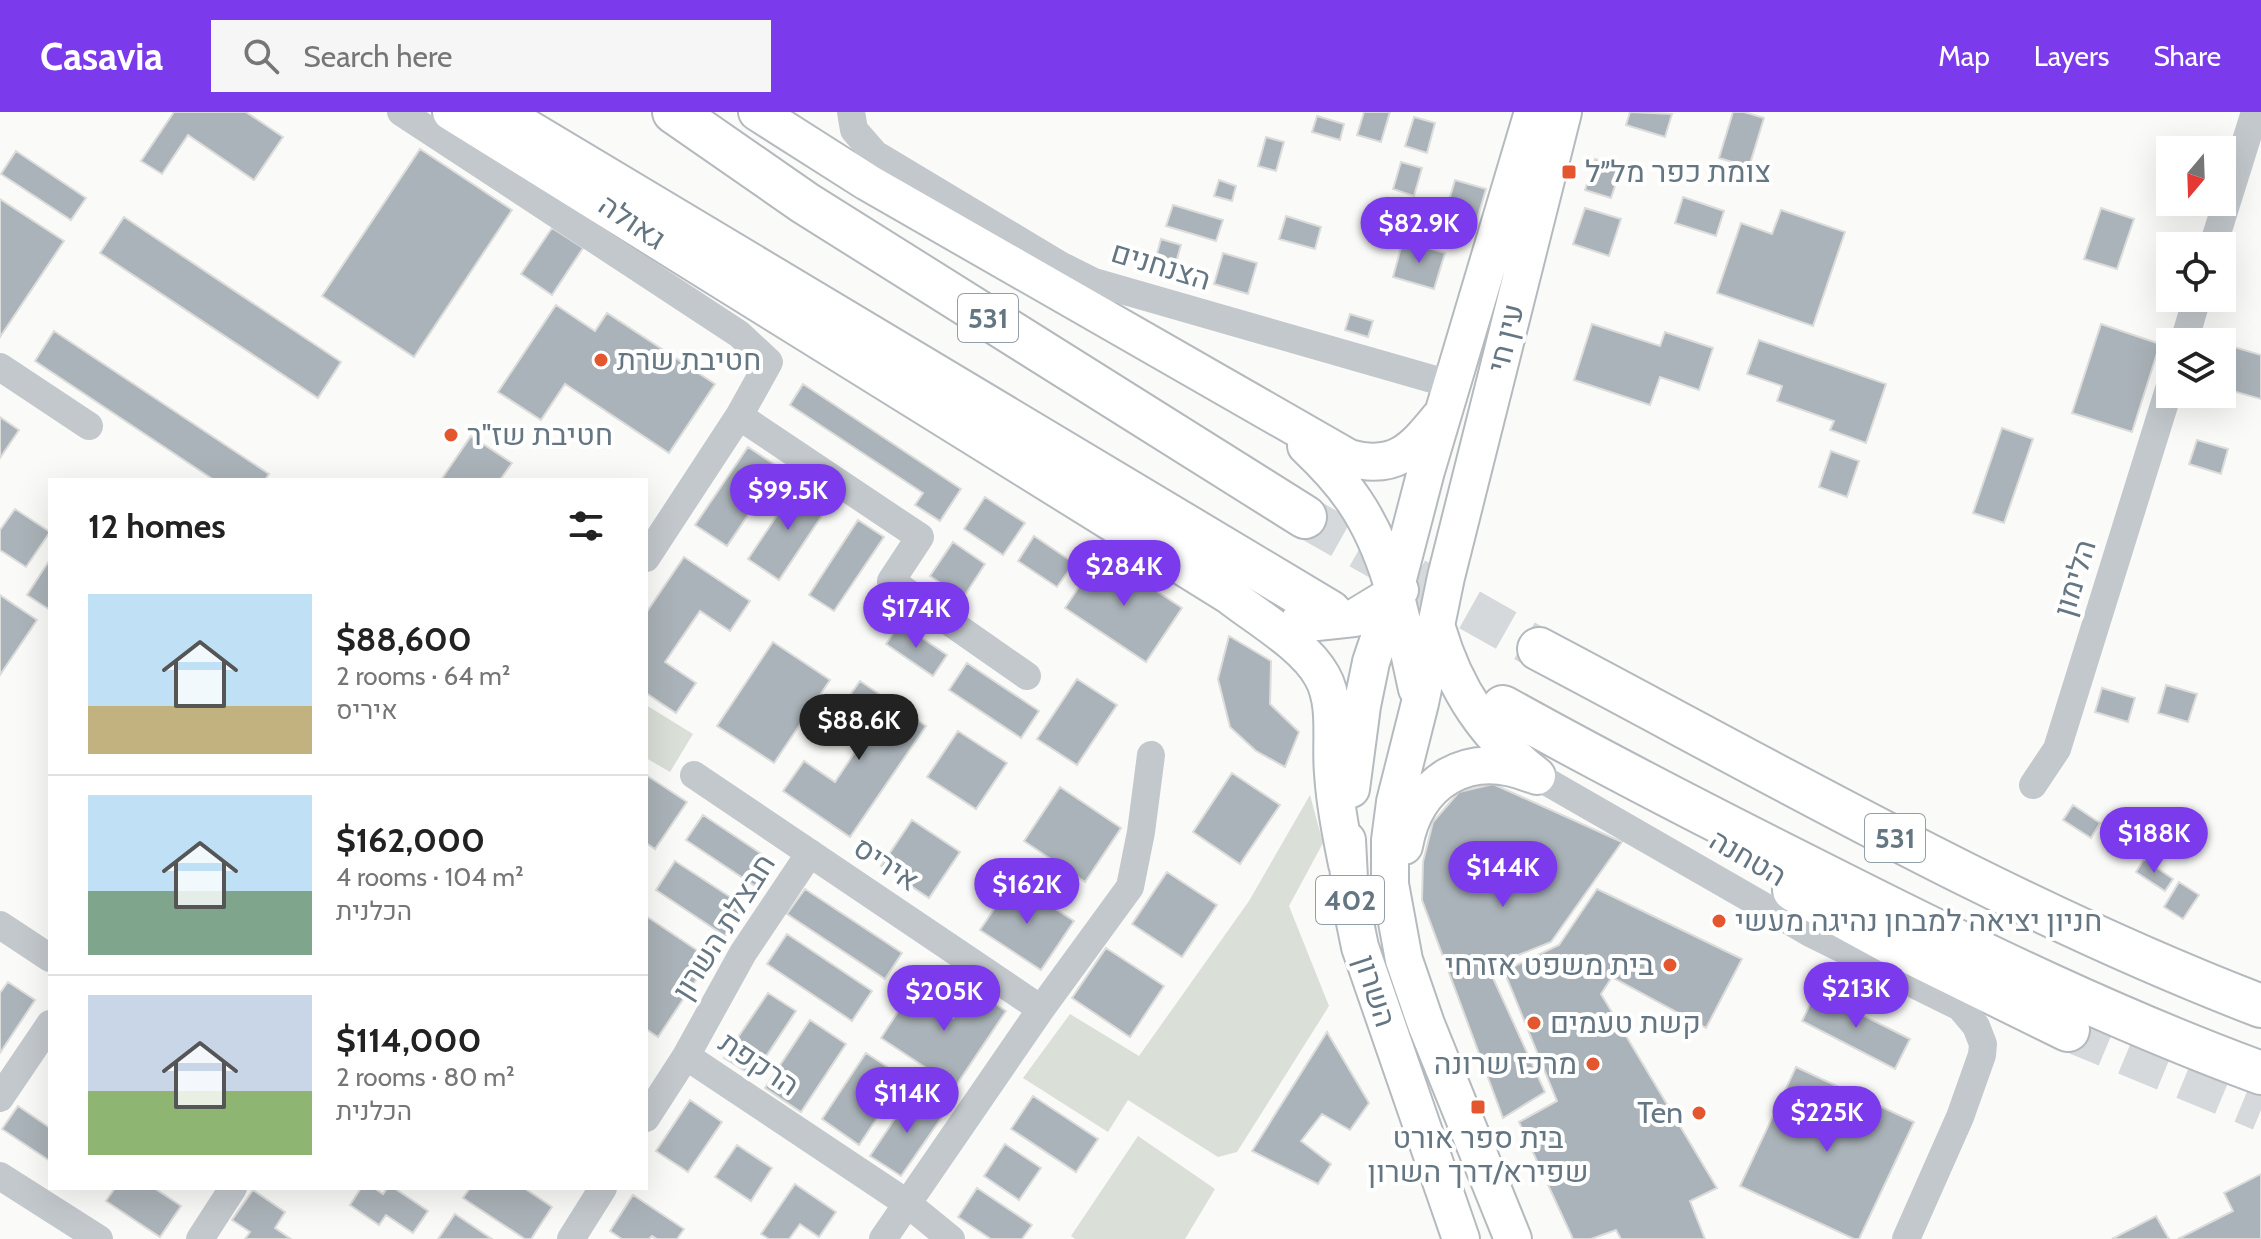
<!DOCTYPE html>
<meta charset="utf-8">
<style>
:root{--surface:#fff;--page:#f6f6f6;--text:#222;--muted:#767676;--line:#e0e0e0;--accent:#7c3aed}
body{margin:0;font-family:Cabin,Heebo,sans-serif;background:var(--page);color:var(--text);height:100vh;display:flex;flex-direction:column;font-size:30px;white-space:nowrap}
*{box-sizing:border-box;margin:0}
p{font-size:26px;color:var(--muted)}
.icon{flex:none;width:44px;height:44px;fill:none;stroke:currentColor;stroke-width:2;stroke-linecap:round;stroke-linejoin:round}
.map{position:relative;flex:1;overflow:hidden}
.drawer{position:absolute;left:48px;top:366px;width:600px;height:712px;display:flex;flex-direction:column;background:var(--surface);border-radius:0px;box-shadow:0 8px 32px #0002}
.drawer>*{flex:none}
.needle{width:52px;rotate:199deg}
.controls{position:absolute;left:2156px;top:24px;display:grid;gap:16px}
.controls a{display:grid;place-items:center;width:80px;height:80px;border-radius:0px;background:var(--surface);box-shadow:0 8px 32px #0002;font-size:40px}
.price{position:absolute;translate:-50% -68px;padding:0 18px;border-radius:28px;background:var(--accent);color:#fff;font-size:26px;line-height:52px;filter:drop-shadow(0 2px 4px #0008)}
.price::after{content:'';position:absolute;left:50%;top:48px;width:24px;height:18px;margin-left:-12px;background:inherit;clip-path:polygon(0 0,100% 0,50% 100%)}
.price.selected{background:#222;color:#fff}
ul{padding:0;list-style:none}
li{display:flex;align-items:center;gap:24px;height:200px;padding:0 40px}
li+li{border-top:2px solid var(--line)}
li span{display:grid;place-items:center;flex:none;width:224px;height:160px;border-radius:0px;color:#555}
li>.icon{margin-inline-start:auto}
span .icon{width:96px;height:96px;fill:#fffc;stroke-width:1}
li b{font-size:34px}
h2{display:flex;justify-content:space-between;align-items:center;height:96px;padding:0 40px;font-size:34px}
header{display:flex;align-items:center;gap:48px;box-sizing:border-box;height:112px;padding:0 40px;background:var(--accent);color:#fff}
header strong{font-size:38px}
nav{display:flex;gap:44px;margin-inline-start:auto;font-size:28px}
.search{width:560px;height:72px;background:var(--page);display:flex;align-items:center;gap:20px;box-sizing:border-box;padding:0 28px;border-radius:0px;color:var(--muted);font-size:30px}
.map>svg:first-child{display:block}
.green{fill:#dadfd7}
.building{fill:#aab3b9;stroke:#dcdcda;stroke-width:2}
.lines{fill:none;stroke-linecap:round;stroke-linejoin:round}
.highway-tunnel{stroke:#d5d9db;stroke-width:42;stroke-dasharray:42 21;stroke-linecap:butt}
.major-casing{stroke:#b5babe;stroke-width:40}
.highway-casing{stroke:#b4b9bd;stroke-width:46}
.minor{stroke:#c3c8cc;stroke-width:28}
.major{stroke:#fff;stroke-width:36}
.highway{stroke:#fff;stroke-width:42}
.poi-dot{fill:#e4572e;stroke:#fff;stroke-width:3}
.labels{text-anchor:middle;stroke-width:8;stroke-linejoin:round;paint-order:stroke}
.shield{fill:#fff;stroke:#939fa8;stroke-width:2}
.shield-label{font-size:28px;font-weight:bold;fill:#657683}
.poi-label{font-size:30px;fill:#657683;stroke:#fff;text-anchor:start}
.street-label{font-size:30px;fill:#657683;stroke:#fff}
</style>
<header>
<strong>Casavia</strong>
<div class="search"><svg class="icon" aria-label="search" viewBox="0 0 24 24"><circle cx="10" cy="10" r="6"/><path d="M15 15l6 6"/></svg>Search here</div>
<nav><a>Map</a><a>Layers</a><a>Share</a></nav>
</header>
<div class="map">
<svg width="2261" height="1127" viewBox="0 0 2261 1127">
<rect width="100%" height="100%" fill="#fafaf8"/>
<path class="green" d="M646 593 693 622 670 660 646 646Z
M1310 683 1323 731 1289 794 1329 894 1237 1040 1218 1045 1128 988 1108 1020 1023 966 1070 902 1139 944 1249 789Z
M1138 1024 1215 1077 1185 1127H1075L1071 1124Z"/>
<path class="building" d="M174 0H246L283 25 254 68 188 23 162 62 141 49Z
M1364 0H1390L1381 30 1357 23Z
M1630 0 1672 2 1665 25 1626 13Z
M1733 0H1744L1764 6 1749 55 1719 46Z
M1317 4 1344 12 1340 28 1312 20Z
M1414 5 1435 11 1427 41 1405 34Z
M1266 25 1284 30 1276 59 1258 54Z
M420 37 512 98 414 245 322 184Z
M16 39 86 86 71 108 1 62Z
M1595 47 1621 56 1611 86 1585 78Z
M1401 50 1422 56 1414 84 1393 77Z
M1219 68 1236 74 1232 89 1214 84Z
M1455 68 1486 77 1476 111 1445 102Z
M1683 85 1724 99 1716 124 1675 111Z
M0 87 64 129 0 225Z
M1173 93 1223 108 1216 129 1166 114Z
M1585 96 1621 107 1609 144 1573 132Z
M2101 96 2134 107 2117 157 2084 147Z
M1781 98 1845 120 1813 214 1717 181 1741 111 1772 122Z
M1286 104 1321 115 1315 137 1279 127Z
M124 105 341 250 318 286 100 141Z
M552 116 583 136 552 183 521 162Z
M1161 127 1181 133 1175 154 1155 149Z
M1403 128 1445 141 1434 177 1393 165Z
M1223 141 1257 151 1248 182 1214 172Z
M556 193 595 219 607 201 715 272 669 341 565 272 541 308 498 280Z
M1350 202 1373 209 1368 225 1345 218Z
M1592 212 1660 234 1665 220 1713 236 1699 278 1660 265 1650 293 1574 268Z
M2101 212 2160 232 2132 320 2072 301Z
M54 219 269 362 265 368H214L35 249Z
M1759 228 1886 272 1866 331 1830 318 1834 309 1777 289 1782 274 1747 262Z
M2224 232 2261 243V287L2222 276Z
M803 272 961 377 940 409 915 393 923 381 790 293Z
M0 305 19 318 0 346Z
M2002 316 2033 327 2004 411 1973 401Z
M471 324 512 351 500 368H441Z
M2197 328 2228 337 2221 362 2189 352Z
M748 335 780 356 727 434 695 413Z
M1831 339 1859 349 1847 385 1819 375Z
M798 372 829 393 779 468 748 447Z
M985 385 1025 411 1003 443 964 417Z
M15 397 50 420 26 455 0 438V418Z
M858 408 884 425 834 499 809 483Z
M1034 424 1074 451 1057 475 1018 449Z
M953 430 985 452 963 486 930 464Z
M1101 442 1182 496 1146 550 1065 496Z
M684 445 750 489 730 519 700 499 665 550 696 571 676 601 646 581V501Z
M49 449 50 450V498L27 483Z
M0 483 37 508 0 563Z
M900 511 947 543 933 564 886 532Z
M1229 524 1271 549 1270 592 1299 620 1285 655 1256 639 1230 615 1218 567Z
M773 530 830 568 774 651 717 614Z
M967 551 1039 599 1021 626 949 578Z
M1077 567 1117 593 1077 653 1037 627Z
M860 569 926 614 850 725 783 679 804 649 835 670 869 619 839 599Z
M2166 573 2197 582 2188 610 2158 601Z
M2102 576 2135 586 2128 610 2095 600Z
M958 619 1007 651 976 697 927 665Z
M1232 661 1280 693 1240 752 1193 720Z
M646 663 687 690 655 737 646 731Z
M1493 672 1622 730 1551 830 1488 855 1545 980 1503 1006 1422 788 1423 750 1433 710 1459 680Z
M1060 675 1121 716 1085 770 1024 729Z
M2073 693 2100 711 2091 726 2063 708Z
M703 703 775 751 758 776 686 728Z
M912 708 960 740 929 786 881 754Z
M2144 747 2173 767 2165 779 2136 760Z
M675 749 744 794 725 824 656 778Z
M1167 760 1217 793 1182 845 1132 812Z
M1013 769 1074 809 1041 858 980 818Z
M2179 770 2199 783 2183 807 2164 795Z
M805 777 902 841 885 867 787 802Z
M1597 777 1742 847 1706 916 1612 865 1601 882 1717 1076 1690 1089 1705 1127H1621L1616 1118 1591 1127H1573L1519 1010 1557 989 1504 859 1559 833Z
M646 804 710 847 658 925 646 917Z
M787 822 872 879 852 909 767 852Z
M1106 836 1164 874 1130 925 1072 886Z
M8 870 35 888 0 941V881Z
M973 877 1006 899 955 975 881 926 912 878 953 906Z
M1816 880 1910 927 1895 957 1802 909Z
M768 881 796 899 753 964 724 946Z
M810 908 846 932 801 1000 765 976Z
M1327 920 1369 991 1350 1018 1322 1002 1301 1029 1331 1052 1318 1072 1252 1039Z
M866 941 904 966 859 1033 822 1007Z
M1796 955 1914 1010 1859 1127H1854L1740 1074Z
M912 981 944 1002 901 1064 870 1044Z
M1033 984 1098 1027 1076 1060 1011 1017Z
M690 988 722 1010 688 1060 656 1039Z
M18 994 50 1016V1049L2 1017Z
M1005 1032 1041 1056 1019 1088 984 1064Z
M737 1033 772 1056 751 1089 715 1065Z
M2261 1062V1127H2178L2233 1099 2224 1081Z
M795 1072 836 1100 819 1125 800 1112 789 1127H769L761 1122Z
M115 1076H154L181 1094 160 1125 106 1089Z
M361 1076H374L383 1082 387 1076H394L428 1099 413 1121 386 1103 379 1113 350 1093Z
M470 1076H524L552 1095 531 1127H525L463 1086Z
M977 1076 1032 1113 1022 1127H991L958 1105Z
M253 1078 285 1100 275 1116 291 1127H245L250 1120 232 1108Z
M633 1083 684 1117 677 1127H657L652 1124 649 1127H622L610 1119Z
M455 1102 492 1127H438Z
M2156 1104 2169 1127H2112Z"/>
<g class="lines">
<path class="highway-tunnel" d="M1305 405 1539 537
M2068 918 2261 998"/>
<g class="major-casing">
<path id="major" d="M451 0 1230 484C1258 506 1305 533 1322 564 1338 592 1330 631 1333 661 1335 692 1341 722 1347 752
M757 0 867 70 1349 346C1395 359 1413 338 1440 305
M1306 334C1324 351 1341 369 1355 390 1392 445 1403 514 1417 577
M1300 508 1317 510 1354 506 1400 478
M1437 516C1455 578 1486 624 1537 664
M1351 677 1362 594 1371 550 1394 482 1426 359 1533 0
M1347 728 1350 786 1360 835 1461 1127
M1404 734C1416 668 1469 637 1531 662
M1513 1127 1426 912 1404 848 1390 772V728L1395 690 1420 591 1446 465 1563 0"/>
</g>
<g class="highway-casing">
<path id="highway" d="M495 0 1330 500
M674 0 805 91 1305 405
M1539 537C1776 662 2011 798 2261 894
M1503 595C1614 657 1728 715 1842 772 1979 841 2117 908 2261 961
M1794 778 1893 832 2068 918"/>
</g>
<path class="minor" d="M401 0 739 222 769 250 739 304 646 446
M851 0 854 18 875 42 1060 153 1094 170 1453 273
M2213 134 2255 0
M2184 230 2197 186
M0 255 89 314
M739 304 920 425 891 469 1027 564
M694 663 1041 897
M1537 664 1812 822 1960 895 1976 914 1983 932 1982 943 1960 1005 1906 1127
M2033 673 2057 637 2170 274
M0 813 50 846
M686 944 908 1092 951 1127
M0 986 50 912
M646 1006 686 944 743 841 810 741
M0 1064 99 1127
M200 1127 233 1076
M571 1127 603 1076
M883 1127 1041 897 1130 775 1141 720 1151 643"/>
<use href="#major" class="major"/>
<use href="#highway" class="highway"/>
</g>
<g class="poi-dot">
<rect x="1561" y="52" width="16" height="16" rx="4"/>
<circle cx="601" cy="248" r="8"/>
<circle cx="451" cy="323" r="8"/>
<circle cx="1719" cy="809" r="8"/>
<circle cx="1670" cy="853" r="8"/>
<circle cx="1534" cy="911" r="8"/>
<circle cx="1593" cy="952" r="8"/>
<rect x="1470" y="987" width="16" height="16" rx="4"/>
<circle cx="1699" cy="1001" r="8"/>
</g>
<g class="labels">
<g class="shield">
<rect x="958" y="182" width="60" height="48" rx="6"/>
<rect x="1865" y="702" width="60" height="48" rx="6"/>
<rect x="1316" y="764" width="68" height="48" rx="6"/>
</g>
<g class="shield-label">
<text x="988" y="216">531</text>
<text x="1895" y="736">531</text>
<text x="1350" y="798">402</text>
</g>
<g class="poi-label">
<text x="1585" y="70">צומת כפר מל״ל</text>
<text x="617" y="258">חטיבת שרת</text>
<text x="467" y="333">חטיבת שז"ר</text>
<text x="1735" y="819">חניון יציאה למבחן נהיגה מעשי</text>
<text x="1654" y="863" text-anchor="end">בית משפט אזרחי</text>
<text x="1550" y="921">קשת טעמים</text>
<text x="1577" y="962" text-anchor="end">מרכז שרונה</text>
<text x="1683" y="1011" text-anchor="end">Ten</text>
<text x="1478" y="1036" text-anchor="middle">בית ספר אורט<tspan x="1478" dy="34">שפירא/דרך השרון</tspan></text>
</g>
<g class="street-label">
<text transform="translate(632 110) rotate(34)" y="10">גאולה</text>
<text transform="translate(1161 154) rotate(17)" y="10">הצנחנים</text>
<text transform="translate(1506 226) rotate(-76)" y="10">עין חי</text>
<text transform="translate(2075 466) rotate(-73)" y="10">הלימון</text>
<text transform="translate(1748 746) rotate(30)" y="10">הטחנה</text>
<text transform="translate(886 752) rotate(34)" y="10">איריס</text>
<text transform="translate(724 815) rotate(-58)" y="10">חבצלת השרון</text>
<text transform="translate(1375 879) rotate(72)" y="10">השרון</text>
<text transform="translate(759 952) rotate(34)" y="10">הרקפת</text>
</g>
</g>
</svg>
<div class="controls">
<a><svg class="needle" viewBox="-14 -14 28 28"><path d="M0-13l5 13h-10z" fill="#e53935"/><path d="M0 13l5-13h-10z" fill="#767676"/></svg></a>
<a><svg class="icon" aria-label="locate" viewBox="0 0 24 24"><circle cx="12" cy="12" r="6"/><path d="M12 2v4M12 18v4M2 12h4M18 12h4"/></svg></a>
<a><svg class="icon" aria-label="layers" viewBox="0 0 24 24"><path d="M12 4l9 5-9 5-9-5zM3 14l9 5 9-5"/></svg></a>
</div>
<b class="price" style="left:1419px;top:153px">$82.9K</b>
<b class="price" style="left:788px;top:420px">$99.5K</b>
<b class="price" style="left:1124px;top:496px">$284K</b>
<b class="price" style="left:916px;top:538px">$174K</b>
<b class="price selected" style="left:859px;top:650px">$88.6K</b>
<b class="price" style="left:2154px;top:763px">$188K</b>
<b class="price" style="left:1503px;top:797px">$144K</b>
<b class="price" style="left:1027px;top:814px">$162K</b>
<b class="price" style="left:1856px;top:918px">$213K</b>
<b class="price" style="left:944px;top:921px">$205K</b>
<b class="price" style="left:907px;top:1023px">$114K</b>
<b class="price" style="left:1827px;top:1042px">$225K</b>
<section class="drawer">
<h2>12 homes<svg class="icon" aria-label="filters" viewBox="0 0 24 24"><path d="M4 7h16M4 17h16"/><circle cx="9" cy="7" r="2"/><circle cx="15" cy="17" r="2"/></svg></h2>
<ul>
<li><span style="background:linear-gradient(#bfe0f5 70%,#c2b280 0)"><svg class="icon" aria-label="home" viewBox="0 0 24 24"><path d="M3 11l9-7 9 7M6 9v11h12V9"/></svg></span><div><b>$88,600</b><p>2 rooms · 64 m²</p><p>איריס</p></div></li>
<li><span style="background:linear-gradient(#bfe0f5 60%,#7fa58c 0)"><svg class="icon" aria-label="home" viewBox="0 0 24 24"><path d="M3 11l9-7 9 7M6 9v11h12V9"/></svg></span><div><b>$162,000</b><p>4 rooms · 104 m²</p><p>הכלנית</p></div></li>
<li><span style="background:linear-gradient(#c9d6e8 60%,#8fb573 0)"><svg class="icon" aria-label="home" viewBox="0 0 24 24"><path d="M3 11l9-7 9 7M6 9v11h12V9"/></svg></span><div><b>$114,000</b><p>2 rooms · 80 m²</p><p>הכלנית</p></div></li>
</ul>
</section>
</div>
